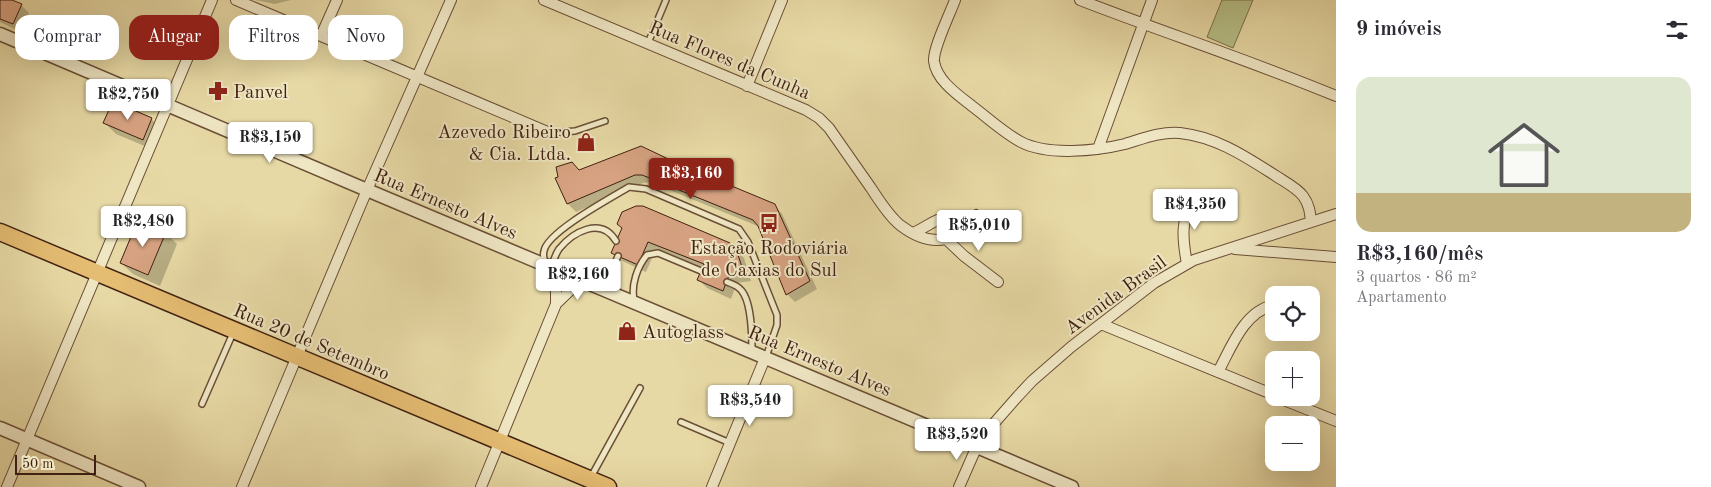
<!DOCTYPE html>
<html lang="pt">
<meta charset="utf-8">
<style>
:root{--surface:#fff;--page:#f7f7f7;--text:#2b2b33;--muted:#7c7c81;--line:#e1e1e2;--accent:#8f2418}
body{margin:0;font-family:"Old Standard TT",serif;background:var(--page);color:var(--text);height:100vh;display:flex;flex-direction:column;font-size:19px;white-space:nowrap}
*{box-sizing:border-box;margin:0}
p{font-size:16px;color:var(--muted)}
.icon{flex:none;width:28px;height:28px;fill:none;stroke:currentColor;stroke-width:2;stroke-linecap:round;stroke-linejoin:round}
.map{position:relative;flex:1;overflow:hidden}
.details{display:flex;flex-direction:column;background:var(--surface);width:375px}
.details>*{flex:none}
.banner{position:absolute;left:15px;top:15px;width:475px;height:45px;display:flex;gap:10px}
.fabs{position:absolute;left:1265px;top:286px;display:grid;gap:10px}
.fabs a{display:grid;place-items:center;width:55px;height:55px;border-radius:10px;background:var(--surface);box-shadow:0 5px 20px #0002;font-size:25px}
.scale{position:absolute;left:15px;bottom:12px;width:81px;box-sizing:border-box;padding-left:5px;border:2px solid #412111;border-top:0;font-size:14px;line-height:18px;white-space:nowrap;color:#412111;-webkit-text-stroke:4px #efe6c4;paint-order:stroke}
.price{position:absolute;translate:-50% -42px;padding:0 11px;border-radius:5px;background:#fff;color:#222;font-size:16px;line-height:32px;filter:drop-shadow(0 1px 2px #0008)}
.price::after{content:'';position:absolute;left:50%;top:30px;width:15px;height:11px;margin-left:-8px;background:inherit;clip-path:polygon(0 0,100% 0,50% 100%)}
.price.active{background:var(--accent);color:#fff}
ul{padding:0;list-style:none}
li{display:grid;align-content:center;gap:10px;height:265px;padding:0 20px}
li+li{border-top:1px solid var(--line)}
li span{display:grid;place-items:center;height:155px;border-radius:15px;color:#555}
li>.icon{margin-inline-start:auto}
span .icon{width:90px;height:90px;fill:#fffc;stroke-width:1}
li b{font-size:21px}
h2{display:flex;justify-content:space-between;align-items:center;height:60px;padding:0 20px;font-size:21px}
.pill{padding:0 18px;border-radius:15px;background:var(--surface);box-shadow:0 5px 20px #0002;font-size:18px;line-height:45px}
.pill.active{background:var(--accent);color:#fff}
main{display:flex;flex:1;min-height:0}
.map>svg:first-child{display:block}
.green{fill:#b6bf86;stroke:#7c704c}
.shadow{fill:#0003}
.building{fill:#d6a281;stroke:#412111}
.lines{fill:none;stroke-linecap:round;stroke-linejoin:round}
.service-casing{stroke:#6a4f36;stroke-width:8}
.minor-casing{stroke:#6a4f36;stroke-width:12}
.tertiary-casing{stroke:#6a4f36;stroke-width:15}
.primary-casing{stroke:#412111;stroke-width:19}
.service{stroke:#efe6c4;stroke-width:5}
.minor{stroke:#efe6c4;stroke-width:10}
.tertiary{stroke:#efe6c4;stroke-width:12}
.primary{stroke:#e4bc72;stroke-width:16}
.labels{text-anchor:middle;stroke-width:4;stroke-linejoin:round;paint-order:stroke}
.street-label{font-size:19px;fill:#412111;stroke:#efe6c4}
.poi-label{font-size:19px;fill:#412111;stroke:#efe6c4;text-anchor:start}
</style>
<main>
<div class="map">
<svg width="1336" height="487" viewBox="0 0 1336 487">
<rect width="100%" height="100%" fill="#e7d9a5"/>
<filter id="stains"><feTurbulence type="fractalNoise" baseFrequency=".004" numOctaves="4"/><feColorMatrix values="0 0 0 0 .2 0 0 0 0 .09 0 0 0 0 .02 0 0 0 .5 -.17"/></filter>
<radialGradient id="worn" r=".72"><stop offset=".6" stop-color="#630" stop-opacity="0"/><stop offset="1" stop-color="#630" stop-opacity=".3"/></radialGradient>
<path class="green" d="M1222 0H1253L1233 48 1207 37Z"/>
<path class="shadow" d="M0 0H8L21 5 29 13 21 32 0 22Z
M255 0H291L275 4Z
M151 119 163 130 154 150 116 134 105 123Z
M641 148 774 205 782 214 817 289 795 302 787 294 760 227 650 182 643 183 576 212 568 204 557 179Z
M138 221 166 233 177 244 160 286 133 274 121 263Z
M623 229 729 244 744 258 751 281 737 283 731 299 707 288 699 280 704 268 656 249 646 272 620 260 612 252Z"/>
<path class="building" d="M0 0H12L22 4 13 24 0 19Z
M113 101 152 118 143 140 103 123Z
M641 146 681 165 775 204 810 281 786 295 758 226 753 220 642 175H635L567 204 555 178 558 177 556 167 572 162 579 170Z
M636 206H643L730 243 736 249 744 273 729 275 723 291 697 280 704 264 648 242 638 265 611 253 622 228 617 224 622 212Z
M138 220 166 232 148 275 120 263Z"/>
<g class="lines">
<g class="service-casing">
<path id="service" d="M648 43 666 0
M550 133 575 131 605 121
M953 225 964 221 976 213
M616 241C601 216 573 232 559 249 555 255 553 262 551 268 546 263 542 259 544 251 547 232 611 198 629 187L646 189 739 229 748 242 777 315V325L766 357
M586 279C610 276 608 279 618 256
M727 282C732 284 737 285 741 290 752 302 752 336 752 352
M634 300C631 285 637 267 647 255L658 253 701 271
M202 404 233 333
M681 422 730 443
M591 477 640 388"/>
</g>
<g class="minor-casing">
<path id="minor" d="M236 0 550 133
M544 0 806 110 819 118 829 128C843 148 857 168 871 188 879 200 888 215 900 225 913 235 929 243 946 239L953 230V225L945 218C934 219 924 229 913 233
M955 0C950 14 933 48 934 61 936 80 958 95 972 106 988 118 1004 133 1021 142 1048 156 1096 151 1125 144 1142 139 1162 131 1180 133 1217 137 1246 157 1276 176 1285 182 1297 188 1303 196 1309 204 1310 212 1311 221
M1080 0C1165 33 1252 61 1336 96
M321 36 337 0
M747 86 782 0
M1098 149 1152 0
M946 239 964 256 998 282
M1235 249 1336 257
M1187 264C1182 237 1181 221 1193 196
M1311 298 1314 297
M556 304 581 280
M1101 324 1274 395
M1218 372C1231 348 1244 311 1274 305
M1279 398 1336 421
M7 487 212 0
M242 487 367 190 451 0
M481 487 556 304V292L551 268
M712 487 765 358
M959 487 977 446 989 429 1018 396 1032 381 1071 347 1154 283 1194 260 1336 214"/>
</g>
<g class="tertiary-casing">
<path id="tertiary" d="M0 34 367 190 1072 487
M0 428 139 487"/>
</g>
<g class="primary-casing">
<path id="primary" d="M0 232 608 487"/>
</g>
<use href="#service" class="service"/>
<use href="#minor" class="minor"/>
<use href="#tertiary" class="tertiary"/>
<use href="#primary" class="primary"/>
</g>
<defs>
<g id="pharmacy-bare" transform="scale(1.5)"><path d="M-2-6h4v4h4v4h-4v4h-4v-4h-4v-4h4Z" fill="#8f2418" stroke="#efe6c4" stroke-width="2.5" paint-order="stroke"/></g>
<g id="shop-bare" transform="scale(1.5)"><path d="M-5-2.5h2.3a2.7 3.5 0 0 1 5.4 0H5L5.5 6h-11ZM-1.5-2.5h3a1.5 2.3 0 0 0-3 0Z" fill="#8f2418" stroke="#efe6c4" stroke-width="2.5" paint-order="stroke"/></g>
<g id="bus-bare" transform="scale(1.5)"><path d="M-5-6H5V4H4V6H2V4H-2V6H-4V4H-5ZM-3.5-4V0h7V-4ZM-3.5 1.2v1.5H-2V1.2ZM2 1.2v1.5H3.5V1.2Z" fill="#8f2418" stroke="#efe6c4" stroke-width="2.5" paint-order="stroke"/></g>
</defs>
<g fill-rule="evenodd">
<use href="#pharmacy-bare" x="218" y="91"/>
<use href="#shop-bare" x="586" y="142"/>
<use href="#bus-bare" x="769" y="223"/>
<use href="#shop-bare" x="627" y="331"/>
</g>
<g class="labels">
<g class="street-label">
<text transform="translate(730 59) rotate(23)" y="7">Rua Flores da Cunha</text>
<text transform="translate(446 203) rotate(23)" y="7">Rua Ernesto Alves</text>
<text transform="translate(1115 294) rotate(-36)" y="7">Avenida Brasil</text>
<text transform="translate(312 341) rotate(23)" y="7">Rua 20 de Setembro</text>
<text transform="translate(820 360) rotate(23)" y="7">Rua Ernesto Alves</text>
</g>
<g class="poi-label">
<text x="233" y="98">Panvel</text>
<text x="571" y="138" text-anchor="end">Azevedo Ribeiro<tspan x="571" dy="22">&amp; Cia. Ltda.</tspan></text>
<text x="769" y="254" text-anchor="middle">Estação Rodoviária<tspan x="769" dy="22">de Caxias do Sul</tspan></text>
<text x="642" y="338">Autoglass</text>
</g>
</g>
<rect width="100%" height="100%" filter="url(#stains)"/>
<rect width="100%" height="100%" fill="url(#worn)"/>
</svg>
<div class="fabs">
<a><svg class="icon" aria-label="locate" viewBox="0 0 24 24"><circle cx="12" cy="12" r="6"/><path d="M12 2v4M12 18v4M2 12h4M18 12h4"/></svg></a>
<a>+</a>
<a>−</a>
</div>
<div class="scale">50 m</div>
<b class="price" style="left:128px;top:121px">R$2,750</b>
<b class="price" style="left:270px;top:164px">R$3,150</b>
<b class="price active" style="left:691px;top:200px">R$3,160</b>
<b class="price" style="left:1195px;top:231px">R$4,350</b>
<b class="price" style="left:143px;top:248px">R$2,480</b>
<b class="price" style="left:979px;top:252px">R$5,010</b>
<b class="price" style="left:578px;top:301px">R$2,160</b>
<b class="price" style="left:750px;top:427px">R$3,540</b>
<b class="price" style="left:957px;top:461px">R$3,520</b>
<div class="banner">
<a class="pill">Comprar</a>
<a class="pill active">Alugar</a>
<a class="pill">Filtros</a>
<a class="pill">Novo</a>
</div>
</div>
<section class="details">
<h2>9 imóveis<svg class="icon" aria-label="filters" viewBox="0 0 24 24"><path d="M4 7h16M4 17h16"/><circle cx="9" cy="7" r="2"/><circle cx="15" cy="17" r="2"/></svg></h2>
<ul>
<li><span style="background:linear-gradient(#dfe7d0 75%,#c2b280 0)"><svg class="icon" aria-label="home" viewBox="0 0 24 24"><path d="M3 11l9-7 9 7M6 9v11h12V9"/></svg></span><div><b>R$3,160/mês</b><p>3 quartos · 86 m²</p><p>Apartamento</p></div></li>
</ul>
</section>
</main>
